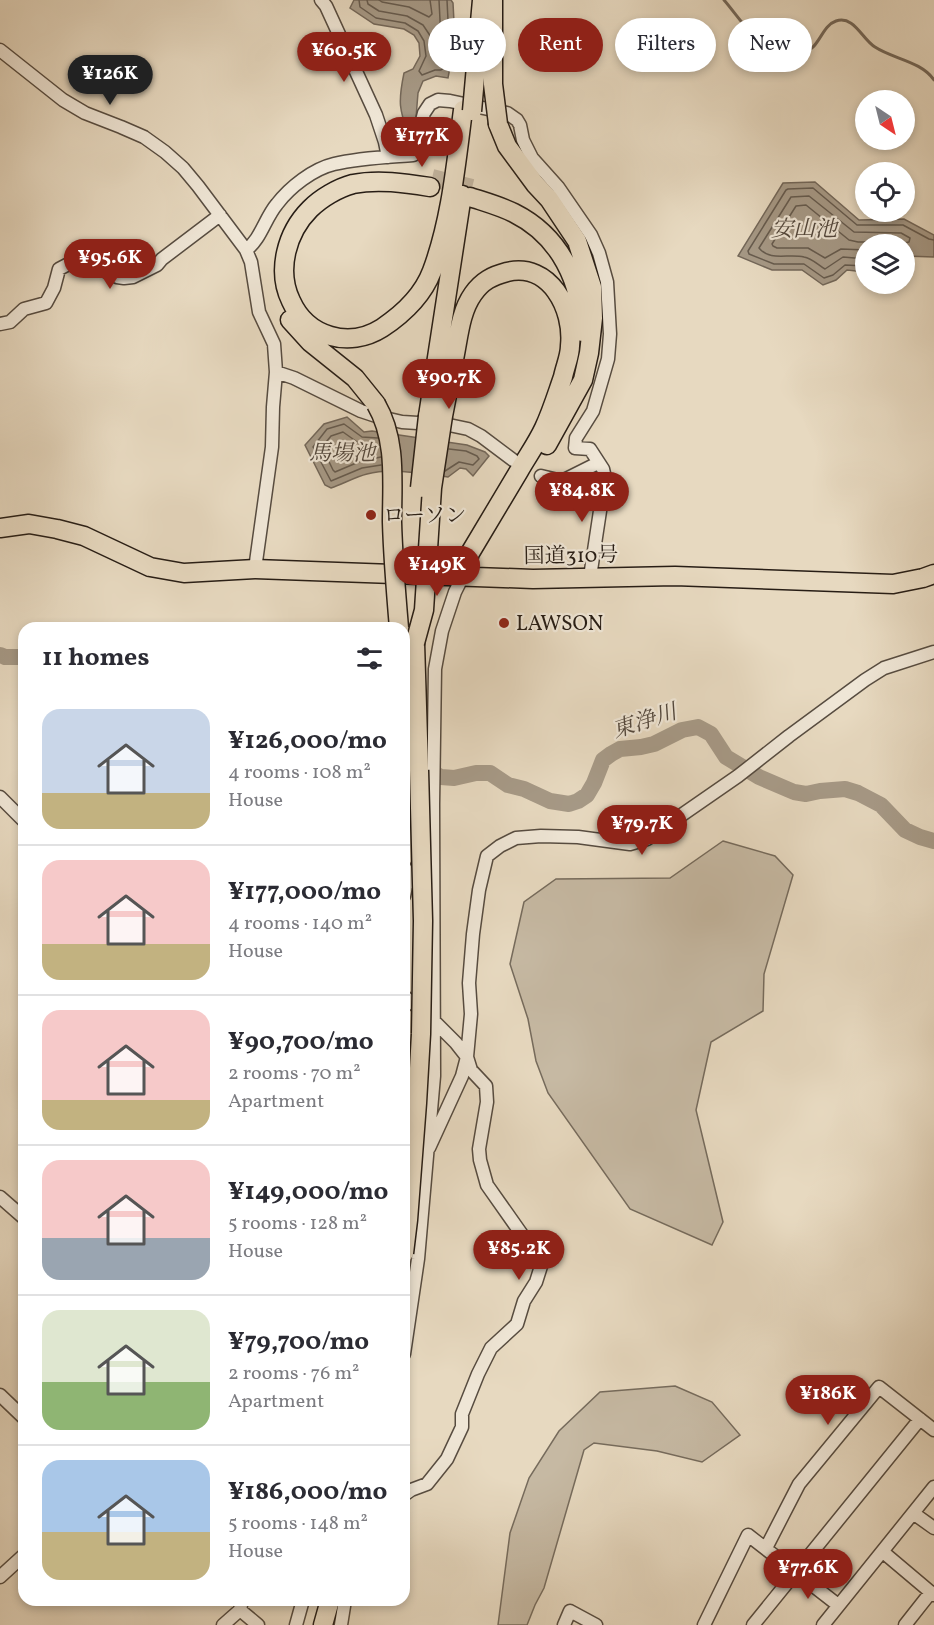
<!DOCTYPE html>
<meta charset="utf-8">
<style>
:root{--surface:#fff;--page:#f7f7f7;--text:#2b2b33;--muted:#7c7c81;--line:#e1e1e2;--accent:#8f2418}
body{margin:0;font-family:Vollkorn,"Noto Serif JP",serif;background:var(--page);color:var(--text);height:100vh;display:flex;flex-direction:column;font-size:22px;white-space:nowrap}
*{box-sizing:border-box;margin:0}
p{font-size:20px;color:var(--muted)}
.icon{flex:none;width:33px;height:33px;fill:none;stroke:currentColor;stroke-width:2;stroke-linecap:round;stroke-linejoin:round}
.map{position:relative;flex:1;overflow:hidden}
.drawer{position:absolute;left:18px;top:622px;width:392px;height:984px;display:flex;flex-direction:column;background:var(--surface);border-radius:18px;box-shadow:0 3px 9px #0003}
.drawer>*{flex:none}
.banner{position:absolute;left:428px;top:18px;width:416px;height:54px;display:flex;gap:12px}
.needle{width:39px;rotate:145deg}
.controls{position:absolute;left:855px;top:90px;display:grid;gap:12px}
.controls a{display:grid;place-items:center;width:60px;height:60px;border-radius:50%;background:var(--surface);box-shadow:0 3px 9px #0003;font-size:30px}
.price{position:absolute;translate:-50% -51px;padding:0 14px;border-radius:21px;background:var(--accent);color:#fff;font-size:20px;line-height:39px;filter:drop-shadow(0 2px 3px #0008)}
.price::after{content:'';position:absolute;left:50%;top:36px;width:18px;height:14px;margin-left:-9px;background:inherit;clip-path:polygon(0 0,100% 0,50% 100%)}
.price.active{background:#222;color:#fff}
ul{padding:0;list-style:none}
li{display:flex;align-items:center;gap:18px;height:150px;padding:0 24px}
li+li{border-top:2px solid var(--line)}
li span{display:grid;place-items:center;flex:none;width:168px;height:120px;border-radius:18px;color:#555}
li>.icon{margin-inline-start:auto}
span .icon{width:72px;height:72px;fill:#fffc;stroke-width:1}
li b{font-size:26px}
h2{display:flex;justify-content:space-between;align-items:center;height:72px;padding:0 24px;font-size:26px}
.pill{padding:0 21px;border-radius:27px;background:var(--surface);box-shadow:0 3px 9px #0003;font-size:21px;line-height:54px}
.pill.active{background:var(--accent);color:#fff}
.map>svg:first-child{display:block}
.green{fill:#c6b9a3;stroke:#766b5c;stroke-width:1.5}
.water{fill:#a69986;stroke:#736759;stroke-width:1.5}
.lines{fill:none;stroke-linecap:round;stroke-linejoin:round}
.shore{stroke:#665b4e;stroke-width:1.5}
.stream{stroke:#736759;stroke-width:3}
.river{stroke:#a69986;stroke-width:16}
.highway-tunnel{stroke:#c1b39e;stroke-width:18;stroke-dasharray:18 9;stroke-linecap:butt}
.minor-casing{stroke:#574c40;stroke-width:15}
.highway-casing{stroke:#271d15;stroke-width:21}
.minor{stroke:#efe6d6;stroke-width:12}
.highway{stroke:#e7d9c0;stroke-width:18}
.highway-bridge-casing{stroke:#271d15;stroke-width:21;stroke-linecap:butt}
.highway-bridge{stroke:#e7d9c0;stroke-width:18}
.poi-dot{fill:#8f2418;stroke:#efe6d6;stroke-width:2}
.labels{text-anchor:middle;stroke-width:4.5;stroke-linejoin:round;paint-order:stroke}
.poi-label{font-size:21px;fill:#271d15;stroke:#efe6d6;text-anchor:start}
.street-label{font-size:21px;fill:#271d15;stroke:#efe6d6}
.water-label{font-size:22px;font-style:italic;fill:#53483d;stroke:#efe6d6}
</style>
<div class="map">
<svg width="934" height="1625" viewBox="0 0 934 1625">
<rect width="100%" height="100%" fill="#e7d9c0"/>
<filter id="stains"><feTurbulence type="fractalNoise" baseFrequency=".00333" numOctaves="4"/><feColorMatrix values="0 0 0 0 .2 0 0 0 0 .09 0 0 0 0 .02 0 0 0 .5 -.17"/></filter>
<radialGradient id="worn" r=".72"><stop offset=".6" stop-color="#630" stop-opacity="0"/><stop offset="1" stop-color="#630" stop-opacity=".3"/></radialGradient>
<path class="green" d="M723 841 775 856 793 875 764 974 763 1011 711 1042 696 1110 723 1222 712 1245 630 1209 548 1093 536 1061 528 1019 510 964 524 902 556 879 670 878Z
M675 1386 712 1402 740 1435 702 1462 657 1451 594 1443 584 1450 544 1588 535 1605 527 1625H498L510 1533 529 1478 559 1431 600 1392Z"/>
<path class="water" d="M354 0H451L453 3 455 41 448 78 436 76 423 81 418 93 415 130 409 137C399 109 398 102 404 73L413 69 420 56 419 43 414 35 404 29 374 24 350 8Z
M815 182 859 220 904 219 934 235V257L905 256 904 244H866L865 272 847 270 836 280 823 285 802 270H772L738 256 783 183Z
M347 417 364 432 372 431 467 445 485 452 489 456 473 476 466 469 460 468 448 477C422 474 393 467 367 474 355 477 343 484 331 488L325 485 305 445 324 424Z"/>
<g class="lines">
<path class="shore" d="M359 0 360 7 376 18 405 23 418 31 424 41 426 56 419 71 422 75 435 70H441L444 68 449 41 447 0
M367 0 368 4 379 11 407 16 423 25 431 37 433 52 436 54 439 52 441 40 439 0
M379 0 382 2 409 7 429 17 432 14 430 0
M866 250 841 249 825 258 808 248H777L773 246 772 244 796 206 806 205 849 240 858 242H882L885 244
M866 259 843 257 825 269C819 266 812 258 804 257 789 253 770 262 759 248L791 197 809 196 854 232 901 233 910 238 909 242 899 244
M866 266 845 265 833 275 824 278 804 264H774L749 254 748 251 786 190 788 189 813 188 857 225H903L929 239 934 240
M378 438 362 437 344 424 327 429 313 447 331 481 362 468 381 465
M379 446 360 444 343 432 331 436 322 447 333 470 335 472 361 461 381 457
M445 471 459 462 473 465 479 459 477 456 466 451 449 449"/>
<path class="stream" d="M724 0C744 23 777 79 812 48 821 40 824 25 836 21 854 15 862 39 875 47 893 59 921 61 934 80"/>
<path class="river" d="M0 655 5 657H24
M404 754 420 766 441 777 454 778 476 773H490L508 785 524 789 550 801 569 804 578 801 587 795 594 783 603 760 611 754 620 749 641 747 654 744 682 730 698 727 711 734 726 757 759 777 794 792 806 794 820 791 845 789 858 793 881 805 905 830 920 837 934 841"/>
<path class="highway-tunnel" d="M432 178 472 188"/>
<g class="minor-casing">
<path id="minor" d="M321 0 326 6 376 115 385 142 388 157
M0 50 63 100 85 113 121 127 144 137 165 152 183 168 198 186 246 250
M0 324 10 322 24 309 46 303 54 288 59 269 76 260 91 264 117 277 124 278 133 277 157 265 162 259 220 215
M276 372 294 378 361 411 376 416 402 422 449 425 468 429 481 436 513 460
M541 476 562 481 598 463
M255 569 272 447 273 407 276 372 274 344 259 312 251 262 246 250C261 239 265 218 277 204 290 187 313 169 334 164 359 158 387 157 413 155L424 113 430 104 438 100 450 101 507 113 517 120 520 125 523 140 532 158 558 187 591 235 599 253 607 282 610 334 608 359 593 411 576 438 575 448 590 449 603 469 605 478 590 577
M0 797 24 821
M404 896 406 886 421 859
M404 996 434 1021 456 1043 467 1057 471 1070 486 1086 487 1102 479 1149 480 1160 487 1185 542 1263 536 1282 524 1301 517 1324 491 1348 478 1374 462 1414V1427L447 1459 427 1484 411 1490 404 1495
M429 1148 462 1076 467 1057 471 1014 469 983 473 934 479 890 487 856 500 846 516 838 541 836 578 837 630 844 647 839 738 776 789 736 865 680 884 668 934 652
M0 1197 24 1218
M404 1354 418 1259 434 1076 433 804 435 669 442 631 455 592 463 576
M0 1395 24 1418
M913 1513 934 1528
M766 1548 799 1484 879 1387 934 1430
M883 1552 934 1595
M0 1577 24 1555
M242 1600 240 1610 258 1625
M223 1625 240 1610
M296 1625 303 1600
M341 1625 345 1600
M564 1625 570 1611 596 1625
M704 1625 748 1535 838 1605
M753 1625 920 1419
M823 1625 934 1487
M905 1625 931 1592"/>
</g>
<g class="highway-casing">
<path id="highway" d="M498 124 507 146 535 184 549 199 577 241 592 287 593 318 589 353 583 380 547 445
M430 187C405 183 378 179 353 184 338 188 321 198 310 209 287 232 276 270 291 301 307 337 349 349 382 328 403 314 423 295 432 271 451 220 456 164 463 110
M470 197C485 202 500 206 514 213 560 236 582 282 582 332
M290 320 310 342 355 378 376 404
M428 416 462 195
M443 416C447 396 451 375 455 354 459 333 461 311 473 294 482 281 492 276 507 272 550 262 574 309 570 346 570 356 565 367 563 377 557 394 552 411 544 428 537 443 527 457 519 471 502 499 486 526 470 553L463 576
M0 528 29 524 57 529 84 536 150 567 184 573 255 569 533 579 675 576 893 584 923 578 934 574
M415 643 419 770
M323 1625 330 1600"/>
</g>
<use href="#minor" class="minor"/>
<use href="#highway" class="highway"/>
<g class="highway-bridge-casing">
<path id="highway-bridge" d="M493 0V84L498 124
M472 111 482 0
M376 404C397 440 392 482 392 522 393 558 396 593 399 628
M420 488 428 416
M415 643 424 610 432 488 443 416
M404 1253 408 1220 417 1103 421 1034 423 921 419 770"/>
</g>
<use href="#highway-bridge" class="highway-bridge"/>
</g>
<g class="poi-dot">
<circle cx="371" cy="515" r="6"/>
<circle cx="504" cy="623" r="6"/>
</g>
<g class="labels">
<g class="poi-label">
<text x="383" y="522">ローソン</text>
<text x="516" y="630">LAWSON</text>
</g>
<g class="street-label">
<text transform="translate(571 555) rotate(-1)" y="7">国道310号</text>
</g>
<g class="water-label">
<text x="804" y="236">安山池</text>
<text x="342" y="460">馬場池</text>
<text transform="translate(644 720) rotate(-18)" y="8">東浄川</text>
</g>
</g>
<rect width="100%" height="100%" filter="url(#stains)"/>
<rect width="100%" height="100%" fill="url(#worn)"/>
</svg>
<div class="controls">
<a><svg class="needle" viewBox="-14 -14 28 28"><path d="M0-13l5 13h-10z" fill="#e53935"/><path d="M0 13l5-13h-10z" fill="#7c7c81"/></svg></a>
<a><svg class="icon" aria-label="locate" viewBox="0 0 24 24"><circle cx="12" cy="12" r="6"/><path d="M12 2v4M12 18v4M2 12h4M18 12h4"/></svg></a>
<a><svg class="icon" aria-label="layers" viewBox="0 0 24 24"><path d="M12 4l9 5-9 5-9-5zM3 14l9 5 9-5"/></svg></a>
</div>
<b class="price" style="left:344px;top:83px">¥60.5K</b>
<b class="price active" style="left:110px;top:106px">¥126K</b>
<b class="price" style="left:422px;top:168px">¥177K</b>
<b class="price" style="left:110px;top:290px">¥95.6K</b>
<b class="price" style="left:449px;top:410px">¥90.7K</b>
<b class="price" style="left:582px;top:523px">¥84.8K</b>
<b class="price" style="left:437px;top:597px">¥149K</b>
<b class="price" style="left:642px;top:856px">¥79.7K</b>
<b class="price" style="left:519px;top:1281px">¥85.2K</b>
<b class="price" style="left:828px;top:1426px">¥186K</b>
<b class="price" style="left:808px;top:1600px">¥77.6K</b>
<div class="banner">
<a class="pill">Buy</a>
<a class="pill active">Rent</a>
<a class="pill">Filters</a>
<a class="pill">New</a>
</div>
<section class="drawer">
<h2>11 homes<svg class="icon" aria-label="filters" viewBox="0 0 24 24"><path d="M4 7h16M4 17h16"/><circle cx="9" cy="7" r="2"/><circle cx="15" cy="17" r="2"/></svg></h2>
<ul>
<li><span style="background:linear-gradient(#c9d6e8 70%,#c2b280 0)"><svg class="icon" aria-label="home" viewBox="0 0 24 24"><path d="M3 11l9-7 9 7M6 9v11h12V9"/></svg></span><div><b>¥126,000/mo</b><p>4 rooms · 108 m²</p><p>House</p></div></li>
<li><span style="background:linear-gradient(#f6c9c9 70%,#c2b280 0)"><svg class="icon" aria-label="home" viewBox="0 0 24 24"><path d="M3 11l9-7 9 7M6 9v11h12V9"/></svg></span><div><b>¥177,000/mo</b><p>4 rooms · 140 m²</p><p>House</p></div></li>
<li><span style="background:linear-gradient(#f6c9c9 75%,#c2b280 0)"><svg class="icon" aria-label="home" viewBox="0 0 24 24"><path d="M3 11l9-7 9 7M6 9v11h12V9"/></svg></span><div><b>¥90,700/mo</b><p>2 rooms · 70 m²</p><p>Apartment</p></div></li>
<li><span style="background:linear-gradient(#f6c9c9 65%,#9aa5b1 0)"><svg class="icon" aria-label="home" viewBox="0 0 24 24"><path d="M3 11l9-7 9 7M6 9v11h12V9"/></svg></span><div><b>¥149,000/mo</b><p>5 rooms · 128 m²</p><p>House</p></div></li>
<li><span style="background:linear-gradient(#dfe7d0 60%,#8fb573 0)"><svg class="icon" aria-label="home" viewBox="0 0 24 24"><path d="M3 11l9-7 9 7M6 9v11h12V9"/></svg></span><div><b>¥79,700/mo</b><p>2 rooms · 76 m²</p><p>Apartment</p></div></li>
<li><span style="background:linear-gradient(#a9c7e8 60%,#c2b280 0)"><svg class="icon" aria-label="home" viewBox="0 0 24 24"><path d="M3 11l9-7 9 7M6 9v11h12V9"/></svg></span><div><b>¥186,000/mo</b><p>5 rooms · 148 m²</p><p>House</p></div></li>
</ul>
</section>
</div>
